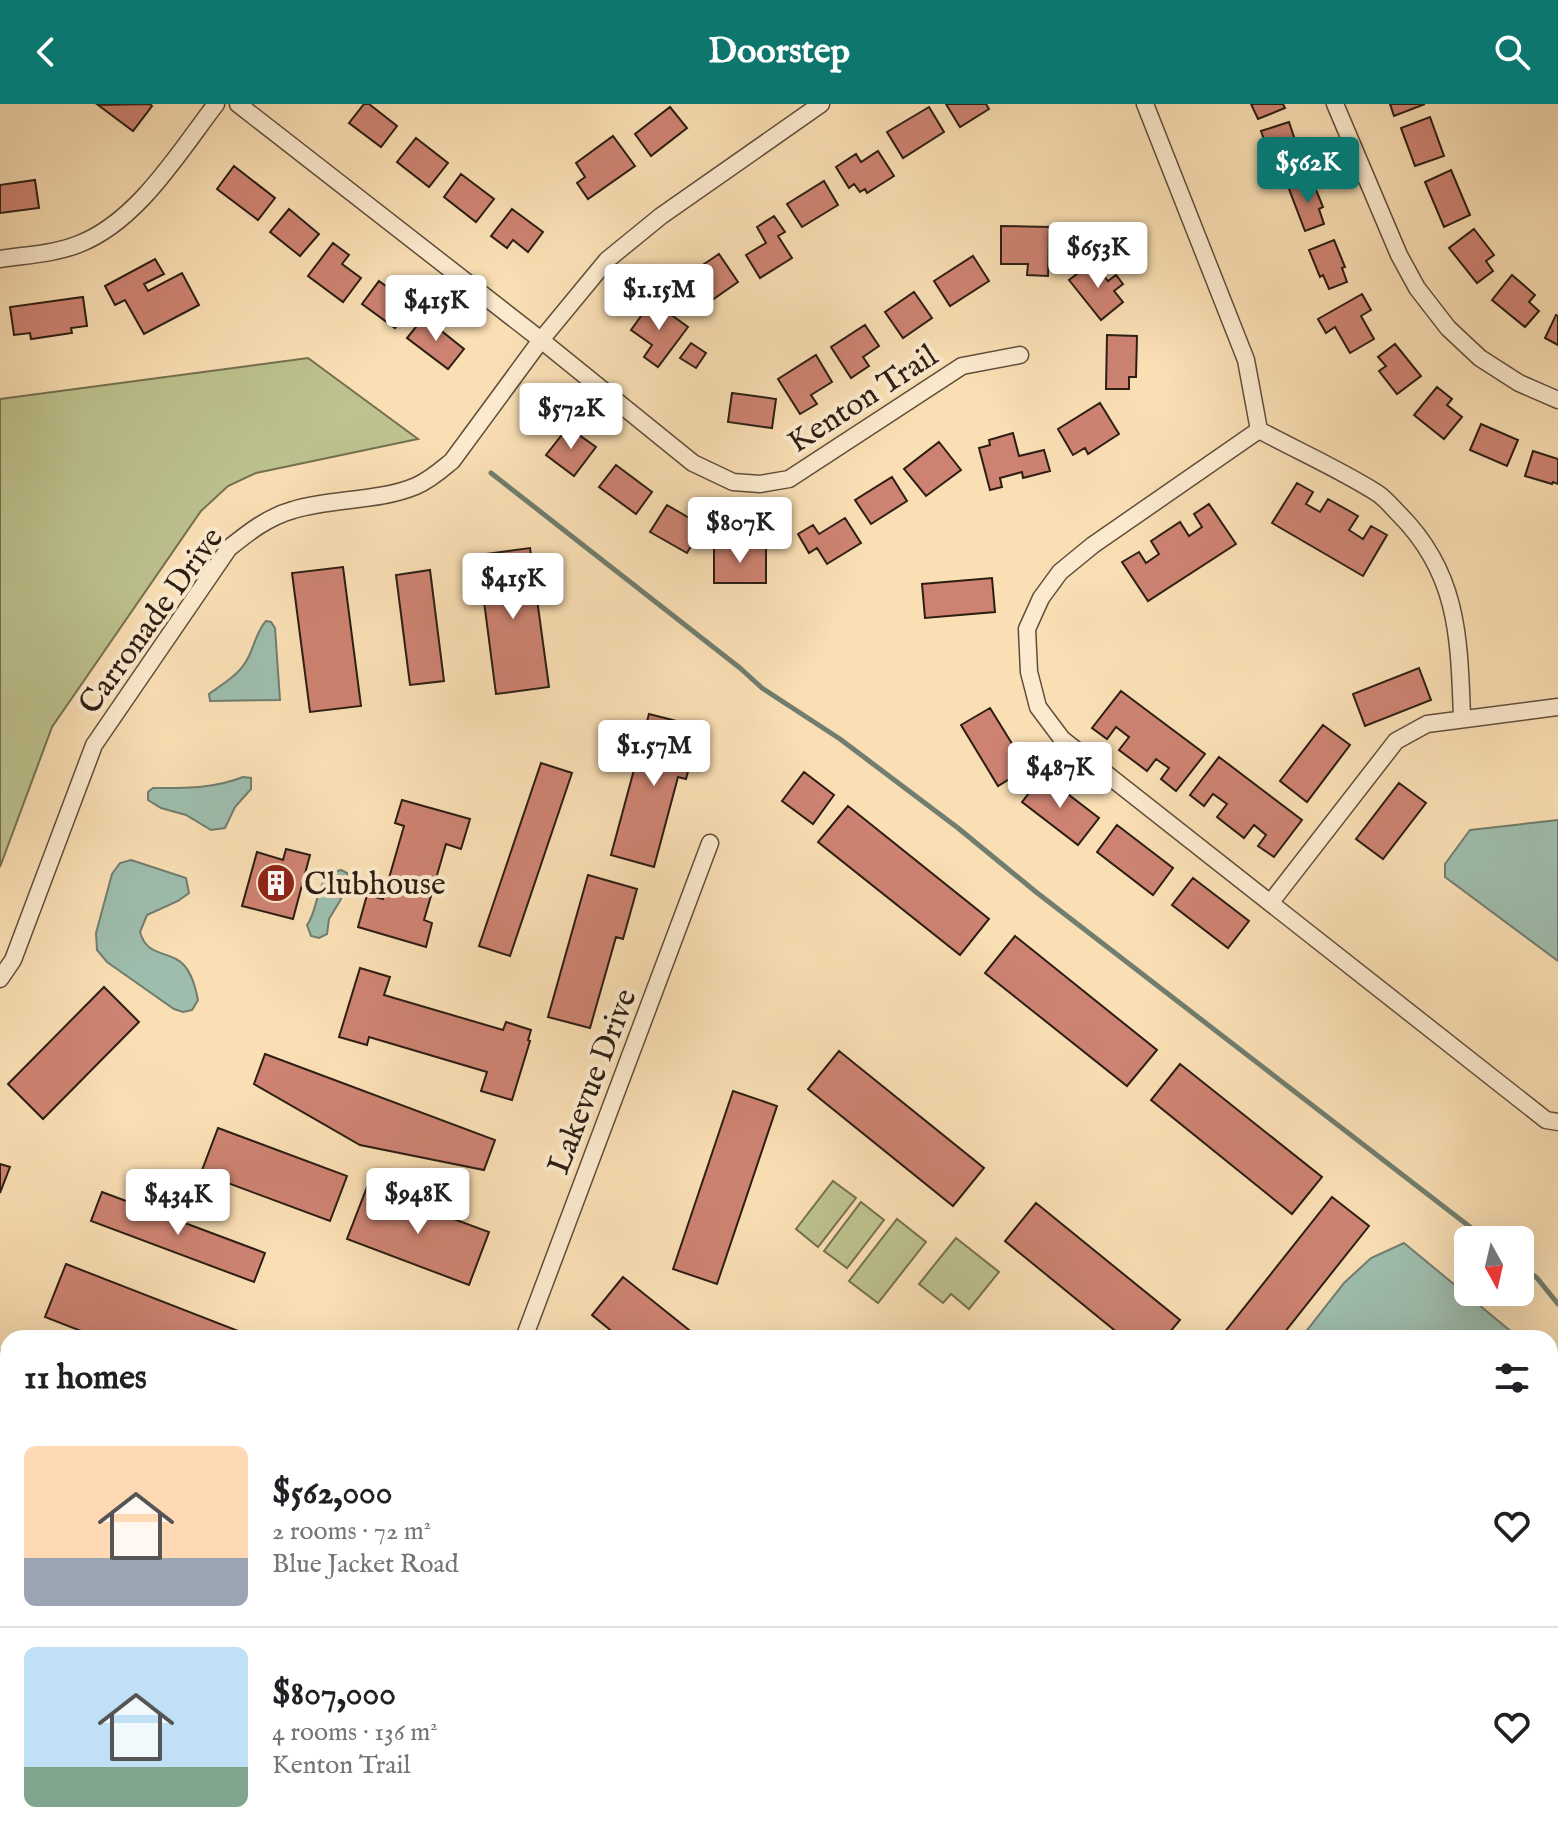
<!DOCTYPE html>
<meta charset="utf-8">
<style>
:root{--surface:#fff;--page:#f6f6f6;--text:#202124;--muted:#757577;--line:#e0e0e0;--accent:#0f766e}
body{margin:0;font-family:"IM FELL English",serif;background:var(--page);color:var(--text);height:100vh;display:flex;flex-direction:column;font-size:30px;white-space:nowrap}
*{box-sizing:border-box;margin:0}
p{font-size:26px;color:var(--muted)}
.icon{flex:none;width:44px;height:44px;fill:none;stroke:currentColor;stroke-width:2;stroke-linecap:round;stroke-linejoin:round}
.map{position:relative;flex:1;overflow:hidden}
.side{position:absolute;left:0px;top:1226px;width:1558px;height:512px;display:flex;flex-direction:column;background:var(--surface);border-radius:24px 24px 0 0;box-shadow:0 8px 32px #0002}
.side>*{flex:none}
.needle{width:52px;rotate:172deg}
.controls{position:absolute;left:1454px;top:1122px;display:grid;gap:16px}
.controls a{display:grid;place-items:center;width:80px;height:80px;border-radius:12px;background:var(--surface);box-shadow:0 8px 32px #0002;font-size:40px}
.price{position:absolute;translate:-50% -68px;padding:0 18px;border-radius:8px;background:#fff;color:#222;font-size:26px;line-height:52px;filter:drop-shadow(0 2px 4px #0008)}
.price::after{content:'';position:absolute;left:50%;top:48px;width:24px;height:18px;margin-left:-12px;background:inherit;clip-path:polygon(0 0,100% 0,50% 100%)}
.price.on{background:var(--accent);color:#fff}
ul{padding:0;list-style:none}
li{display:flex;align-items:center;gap:24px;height:200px;padding:0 24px}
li+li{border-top:2px solid var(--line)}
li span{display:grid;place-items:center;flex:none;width:224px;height:160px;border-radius:12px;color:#555}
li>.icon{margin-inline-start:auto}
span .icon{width:96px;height:96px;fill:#fffc;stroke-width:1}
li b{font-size:34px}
h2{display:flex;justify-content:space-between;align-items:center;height:96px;padding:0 24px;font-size:34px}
header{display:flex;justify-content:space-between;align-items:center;height:104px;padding:0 24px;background:var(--accent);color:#fff;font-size:36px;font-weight:700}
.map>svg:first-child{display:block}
.green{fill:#bdc28e;stroke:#747050;stroke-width:2}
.water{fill:#9ebdad;stroke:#707d6f;stroke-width:2}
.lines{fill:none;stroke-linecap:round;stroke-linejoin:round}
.stream{stroke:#707d6f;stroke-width:5}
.building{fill:#ce8372;stroke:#2c1e13;stroke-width:2}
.minor-casing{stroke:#604e3b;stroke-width:19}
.motorway-casing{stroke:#2c1e13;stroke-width:33}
.minor{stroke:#fceace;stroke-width:16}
.motorway{stroke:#edc07a;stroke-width:30}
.labels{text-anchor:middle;stroke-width:8;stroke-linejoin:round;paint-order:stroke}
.street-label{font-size:32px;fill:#2c1e13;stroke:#fceace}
.poi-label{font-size:32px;fill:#2c1e13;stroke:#fceace;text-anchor:start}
</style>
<header><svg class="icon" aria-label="back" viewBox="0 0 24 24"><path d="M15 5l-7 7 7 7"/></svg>Doorstep<svg class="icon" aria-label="search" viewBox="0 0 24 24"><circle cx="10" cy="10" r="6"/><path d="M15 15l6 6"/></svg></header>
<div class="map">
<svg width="1558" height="1738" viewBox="0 0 1558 1738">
<rect width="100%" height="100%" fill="#fadfb4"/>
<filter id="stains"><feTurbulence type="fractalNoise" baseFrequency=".0025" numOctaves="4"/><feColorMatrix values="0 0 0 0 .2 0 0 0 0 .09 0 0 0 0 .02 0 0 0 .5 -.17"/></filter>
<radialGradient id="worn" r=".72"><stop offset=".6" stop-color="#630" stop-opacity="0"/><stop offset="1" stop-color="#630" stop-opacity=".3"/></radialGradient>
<path class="green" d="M308 254 418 335 256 369 228 382 201 407 52 623 0 763V295Z
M833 1077 856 1094 818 1143 796 1125Z
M861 1098 884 1116 847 1164 824 1147Z
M897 1115 926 1138 878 1199 849 1177Z
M956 1134 999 1168 969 1205 951 1190 943 1199 919 1180Z
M0 1246 8 1248V1658L0 1655V1526L2 1509 0 1484Z
M210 1730H322L319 1738H233Z"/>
<path class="water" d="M266 517 271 518 275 524 280 596 210 597 209 590C221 581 237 572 245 559 254 546 255 529 266 517Z
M243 673 251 674V685L235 703 225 724 211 726 186 711 161 704 148 696V688L153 684C184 684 213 685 243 673Z
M1558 716V857L1445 773V760L1470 726Z
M131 756 186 774 189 789 178 797 147 811 140 828C146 849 160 847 176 855 190 862 195 881 198 896L192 906 183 908 174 905 107 858 97 846 96 829 112 770 120 759Z
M341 766 347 769 348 775 341 785V795L329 815 327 830 319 834 311 832 307 821C320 804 314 771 341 766Z
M1404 1139 1519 1234H1301L1344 1179 1371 1154Z
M922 1730H1264L1260 1738H917Z"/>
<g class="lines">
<path class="stream" d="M491 369 740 564 762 584 840 635 958 724 1036 788 1487 1136
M1520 1161 1537 1174 1558 1200
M1550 1344 1558 1330
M1331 1738 1335 1730"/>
</g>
<path class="building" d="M150 0 152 2 133 27 98 1Z
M364 0H369L397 22 381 43 349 19Z
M946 0H986L989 5 960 23Z
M1251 0H1283L1285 4 1258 15Z
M1390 0H1425L1394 12Z
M670 3 687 24 651 52 635 30Z
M929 3 944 28 903 54 887 28Z
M1430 13 1444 52 1415 62 1401 24Z
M1289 18 1304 63 1277 72 1261 27Z
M613 32 635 62 588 95 577 79 585 73 576 59Z
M416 34 448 59 429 83 397 58Z
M878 47 894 72 867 89 865 85 860 88 854 80 849 84 836 63 856 50 861 58Z
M234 62 275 94 258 116 217 85Z
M1451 66 1470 111 1444 123 1425 78Z
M461 70 494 95 476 118 444 93Z
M35 76 39 104 0 109V81Z
M1312 76 1323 103 1319 105 1324 120 1305 127 1289 85Z
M824 77 838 101 802 123 787 100Z
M289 105 319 130 300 152 270 128Z
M512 105 543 128 528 148 513 136 507 144 491 132Z
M774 112 785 128 778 132 792 154 760 174 746 151 766 139 757 123Z
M1001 122 1049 123 1048 172 1027 171 1028 160H1001Z
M1474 125 1494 151 1486 157 1493 167 1477 179 1449 144Z
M1334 136 1345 163 1342 164 1347 178 1329 185 1323 171 1320 173 1309 146Z
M333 139 349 151 342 160 361 174 343 198 308 172Z
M719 150 738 178 702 203 682 175Z
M973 152 989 177 950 202 934 177Z
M155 155 164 170 144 180 148 187 182 169 199 201 144 230 125 196 115 201 105 182Z
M1093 158 1108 177 1116 171 1123 180 1114 187 1123 198 1101 216 1069 176Z
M1512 171 1535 191 1529 198 1539 207 1525 223 1492 196Z
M379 177 412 201 395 224 362 200Z
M914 188 932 214 903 234 885 208Z
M1362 190 1371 206 1361 212 1374 235 1350 249 1335 223 1326 229 1318 215Z
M83 193 87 222 71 224 72 229 31 235 30 229 14 231 10 203Z
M652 197 688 223 658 263 644 253 652 241 631 226Z
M1556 211 1558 212V241L1545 234Z
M424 213 464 245 448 265 407 234Z
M865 221 879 242 863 253 869 262 851 274 831 243Z
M1107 231 1137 232 1136 273H1129V285H1106Z
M691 239 706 249 696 264 680 254Z
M1395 240 1421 272 1397 290 1379 267 1386 262 1378 253Z
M816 251 832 278 811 291 817 300 800 310 778 275Z
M1437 283 1452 295 1447 301 1462 313 1444 335 1414 311Z
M732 289 776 295 772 324 728 318Z
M1100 299 1119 330 1088 350 1085 344 1073 351 1058 325Z
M1481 320 1518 336 1507 362 1470 346Z
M568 323 596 343 574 372 546 351Z
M1013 329 1019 352 1044 346 1050 367 1023 374 1022 368 1000 374 1002 383 990 386 979 344 990 341 989 336Z
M939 338 961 366 926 392 904 365Z
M1533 347 1558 355V380L1553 378 1552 380 1525 372Z
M616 361 652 388 636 410 599 383Z
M892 373 907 397 871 420 855 396Z
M1297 379 1313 388 1306 400 1320 408 1328 395 1358 412 1349 426 1363 435 1371 422 1387 431 1363 472 1272 419Z
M1209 400 1236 440 1148 497 1122 458 1139 448 1146 459 1159 450 1151 437 1180 418 1189 432 1202 423 1194 410Z
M667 401 703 422 687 449 650 428Z
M845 414 861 439 827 460 817 444 809 449 798 430 813 421 819 430Z
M714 443H766V479H714Z
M530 444 549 583 496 590 478 451Z
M343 463 361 602 310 608 292 469Z
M430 466 444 577 410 581 396 471Z
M992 474 995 508 925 514 922 480Z
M1419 564 1431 596 1365 622 1353 590Z
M1121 587 1205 650 1176 687 1161 675 1169 664 1156 655 1147 667 1119 646 1129 633 1116 623 1107 635 1092 624Z
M990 604 1027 664 998 682 961 621Z
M649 610 700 623 686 675 678 673 654 763 611 751Z
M1323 621 1350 641 1307 698 1280 677Z
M1219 653 1302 716 1274 753 1258 742 1266 731 1254 721 1244 734 1217 713 1227 700 1213 690 1204 702 1190 691Z
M541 659 572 669 510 852 479 842Z
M804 668 834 691 813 720 782 697Z
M1043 671 1099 714 1078 741 1022 698Z
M1399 679 1426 699 1383 755 1356 735Z
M402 696 470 715 461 745 446 740 424 816 432 819 426 843 358 823 367 791 383 795 404 722 395 719Z
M848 702 989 815 960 851 818 738Z
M1117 721 1173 764 1153 791 1097 748Z
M286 745 310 751 293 815 242 802 257 748 283 756Z
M588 771 637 785 623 835 616 833 590 924 548 913Z
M1193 774 1249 817 1228 844 1172 801Z
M1015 832 1157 946 1127 982 985 869Z
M360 864 390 873 384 891 503 926 506 918 531 926 528 936 530 937 512 996 481 987 487 968 369 933 367 941 339 933Z
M104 883 139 918 43 1015 8 980Z
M839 947 984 1064 953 1102 808 985Z
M265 950 495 1036 484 1066 360 1041 254 980Z
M1180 960 1322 1073 1292 1110 1151 996Z
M733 987 777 1002 717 1180 673 1165Z
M218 1024 347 1072 330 1117 201 1069Z
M0 1060 10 1063 0 1089Z
M367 1083 489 1128 469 1181 347 1135Z
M102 1088 265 1149 254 1178 91 1117Z
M1332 1093 1369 1122 1280 1234H1220Z
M1036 1099 1180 1216 1165 1234H1124L1005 1137Z
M66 1160 241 1228 239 1234H99L45 1213Z
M623 1173 699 1234H620L592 1211Z
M806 1228V1234H785L784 1230Z"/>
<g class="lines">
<g class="minor-casing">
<path id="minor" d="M238 0 541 236 693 359 733 378 760 380 789 375 962 262 1020 251
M1145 0 1246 256 1259 326
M1335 0 1399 151 1417 184 1448 224 1480 254 1519 279 1558 296
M0 155C26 151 54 150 79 140 138 117 179 48 216 0
M1259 326 1093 441 1060 468 1041 494 1027 525 1029 568 1038 603 1062 635 1546 1016 1558 1018
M1259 326C1298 347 1339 365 1377 389 1385 394 1392 403 1399 410 1459 470 1459 535 1462 613
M1271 798 1396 637 1427 620 1558 603
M0 875 13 856 94 641 229 444C249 428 268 413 293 406 332 394 378 398 416 382 430 376 441 366 452 357L541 236 607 156 661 112 821 0
M524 1234 710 739
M0 1674 8 1677
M148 1730 169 1738
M335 1738 338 1730"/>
</g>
<g class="motorway-casing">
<path id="motorway" d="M1550 1530 1558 1516
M1550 1691 1558 1675
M1435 1738 1439 1730
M1522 1738 1526 1730"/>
</g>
<use href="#minor" class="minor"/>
<use href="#motorway" class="motorway"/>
</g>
<defs>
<g id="building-disc" transform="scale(2)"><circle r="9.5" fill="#8f2418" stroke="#fceace"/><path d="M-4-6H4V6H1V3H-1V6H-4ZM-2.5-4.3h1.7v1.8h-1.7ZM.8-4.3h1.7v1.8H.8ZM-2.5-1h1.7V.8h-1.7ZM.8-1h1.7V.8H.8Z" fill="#fff"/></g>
</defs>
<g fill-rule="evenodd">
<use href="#building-disc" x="276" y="779"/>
</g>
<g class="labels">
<g class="street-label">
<text transform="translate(862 294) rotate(-33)" y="11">Kenton Trail</text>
<text transform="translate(150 516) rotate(-54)" y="11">Carronade Drive</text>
<text transform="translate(591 977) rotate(-69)" y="11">Lakevue Drive</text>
</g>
<g class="poi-label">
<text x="304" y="790">Clubhouse</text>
</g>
</g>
<rect width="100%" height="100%" filter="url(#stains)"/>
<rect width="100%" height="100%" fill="url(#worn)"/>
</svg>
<div class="controls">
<a><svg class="needle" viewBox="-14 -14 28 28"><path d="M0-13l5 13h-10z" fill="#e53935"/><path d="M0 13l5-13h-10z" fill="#757577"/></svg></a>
</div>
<b class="price on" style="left:1308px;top:101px">$562K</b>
<b class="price" style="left:1098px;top:186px">$653K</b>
<b class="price" style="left:659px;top:228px">$1.15M</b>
<b class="price" style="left:436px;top:239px">$415K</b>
<b class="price" style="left:571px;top:347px">$572K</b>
<b class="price" style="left:740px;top:461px">$807K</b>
<b class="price" style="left:513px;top:517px">$415K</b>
<b class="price" style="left:654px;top:684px">$1.57M</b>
<b class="price" style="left:1060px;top:706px">$487K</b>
<b class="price" style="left:418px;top:1132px">$948K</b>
<b class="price" style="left:178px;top:1133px">$434K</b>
<section class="side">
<h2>11 homes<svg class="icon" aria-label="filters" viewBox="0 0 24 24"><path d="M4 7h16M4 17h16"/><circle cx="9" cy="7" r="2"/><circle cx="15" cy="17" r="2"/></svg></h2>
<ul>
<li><span style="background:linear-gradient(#ffd9b3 70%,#9aa5b1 0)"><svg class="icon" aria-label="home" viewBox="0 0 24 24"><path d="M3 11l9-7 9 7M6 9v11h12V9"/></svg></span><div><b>$562,000</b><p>2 rooms · 72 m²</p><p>Blue Jacket Road</p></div><svg class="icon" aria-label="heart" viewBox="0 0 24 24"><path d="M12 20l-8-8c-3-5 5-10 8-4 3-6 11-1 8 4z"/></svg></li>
<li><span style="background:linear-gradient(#bfe0f5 75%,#7fa58c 0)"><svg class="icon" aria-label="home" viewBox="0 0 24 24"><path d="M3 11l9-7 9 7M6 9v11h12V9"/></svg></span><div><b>$807,000</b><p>4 rooms · 136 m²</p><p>Kenton Trail</p></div><svg class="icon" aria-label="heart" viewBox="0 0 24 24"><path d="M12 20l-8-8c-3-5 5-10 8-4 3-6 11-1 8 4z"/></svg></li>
</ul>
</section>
</div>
